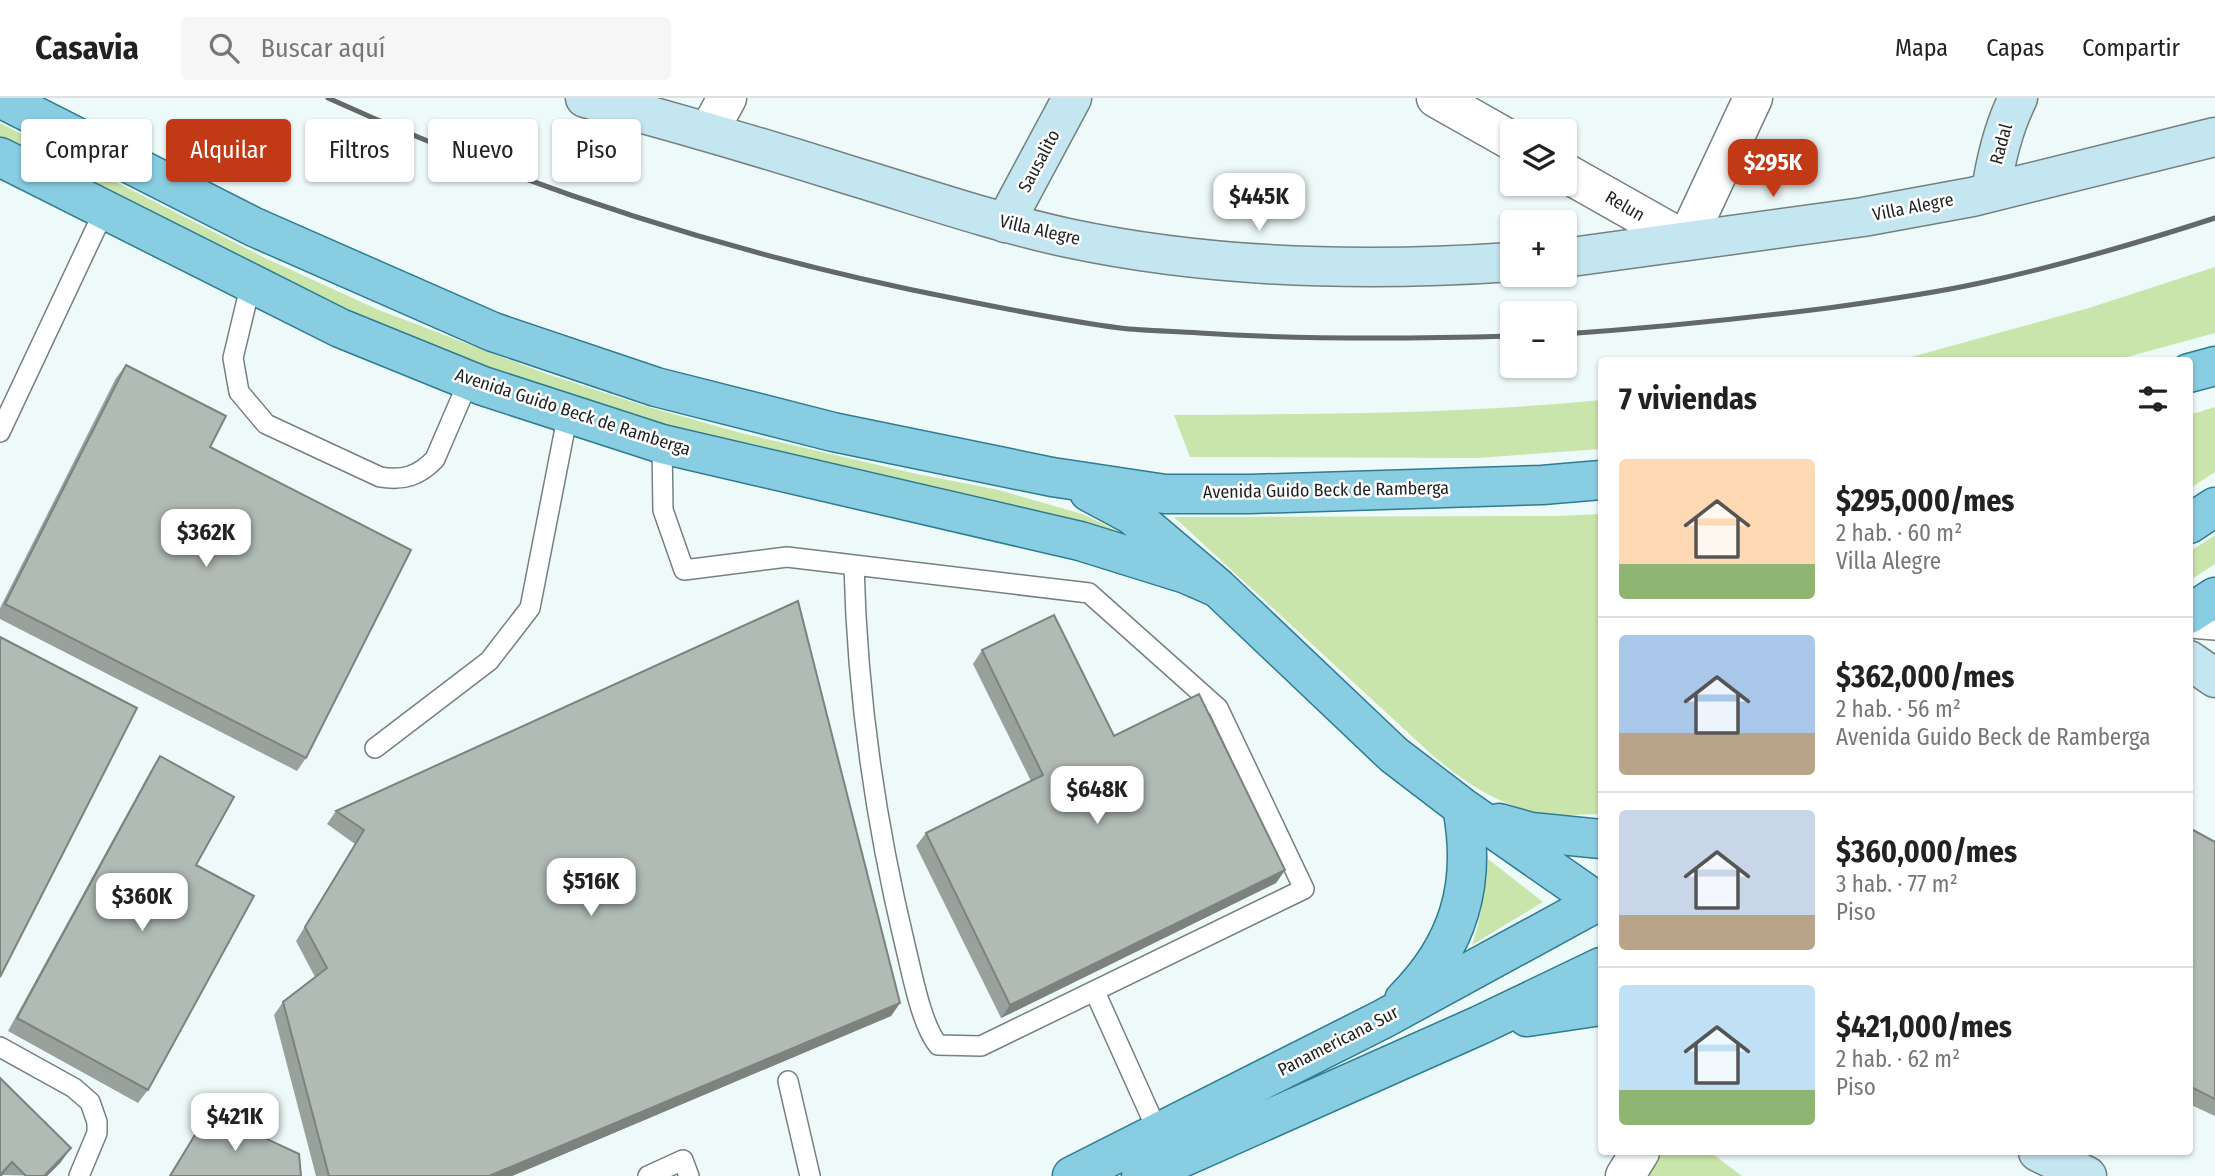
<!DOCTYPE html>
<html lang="es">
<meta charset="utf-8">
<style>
:root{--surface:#fff;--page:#f6f6f6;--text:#222;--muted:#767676;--line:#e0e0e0;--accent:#c23915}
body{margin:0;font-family:"Fira Sans Condensed",sans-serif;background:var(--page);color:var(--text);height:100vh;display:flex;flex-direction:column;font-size:26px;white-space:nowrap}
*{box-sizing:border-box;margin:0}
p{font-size:23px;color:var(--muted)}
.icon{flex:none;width:38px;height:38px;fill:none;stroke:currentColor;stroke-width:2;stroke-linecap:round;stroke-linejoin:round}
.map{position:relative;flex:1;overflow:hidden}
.side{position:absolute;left:1598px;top:259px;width:595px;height:798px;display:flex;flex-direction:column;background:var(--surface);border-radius:7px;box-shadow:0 2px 5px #0004}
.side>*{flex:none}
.hud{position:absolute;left:21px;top:21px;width:665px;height:63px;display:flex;gap:14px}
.fabs{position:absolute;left:1500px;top:21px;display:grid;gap:14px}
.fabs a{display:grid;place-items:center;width:77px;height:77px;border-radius:7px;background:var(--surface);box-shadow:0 2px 5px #0004;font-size:35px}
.price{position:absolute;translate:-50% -60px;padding:0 16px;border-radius:14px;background:#fff;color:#222;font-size:23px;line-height:46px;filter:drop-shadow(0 2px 4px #0008)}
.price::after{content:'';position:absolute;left:50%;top:42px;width:21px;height:16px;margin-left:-10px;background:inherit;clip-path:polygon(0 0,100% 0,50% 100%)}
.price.current{background:var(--accent);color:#fff}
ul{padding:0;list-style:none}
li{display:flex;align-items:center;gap:21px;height:175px;padding:0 21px}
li+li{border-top:2px solid var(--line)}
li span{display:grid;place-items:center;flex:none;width:196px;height:140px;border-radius:7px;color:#555}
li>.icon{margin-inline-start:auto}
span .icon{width:84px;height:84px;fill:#fffc;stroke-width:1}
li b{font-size:30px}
h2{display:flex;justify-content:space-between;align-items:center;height:84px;padding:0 21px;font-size:30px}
.tag{padding:0 24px;border-radius:7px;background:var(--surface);box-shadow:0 2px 5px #0004;font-size:24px;line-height:63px}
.tag.current{background:var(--accent);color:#fff}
header{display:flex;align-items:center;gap:42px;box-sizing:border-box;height:98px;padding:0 35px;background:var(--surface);border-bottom:2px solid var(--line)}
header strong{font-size:33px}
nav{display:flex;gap:38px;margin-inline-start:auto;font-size:24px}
.search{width:490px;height:63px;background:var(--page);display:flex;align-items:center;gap:18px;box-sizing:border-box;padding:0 24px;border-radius:7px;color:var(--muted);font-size:26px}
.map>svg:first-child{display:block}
.green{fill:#cae5ab}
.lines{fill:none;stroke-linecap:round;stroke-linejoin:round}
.lane-casing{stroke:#75807f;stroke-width:22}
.street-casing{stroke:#75807f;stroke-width:41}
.secondary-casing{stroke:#75807f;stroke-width:41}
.primary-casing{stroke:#2f7c91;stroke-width:41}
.lane{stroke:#fff;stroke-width:19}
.street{stroke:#fff;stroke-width:38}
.secondary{stroke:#c4e6f0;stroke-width:38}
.primary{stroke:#88cde2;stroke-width:38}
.rail{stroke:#626968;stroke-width:5}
.wall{fill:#98a19c}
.shaded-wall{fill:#7c837f}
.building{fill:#b1bbb5;stroke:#7c837f;stroke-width:2}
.labels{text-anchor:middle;stroke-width:5;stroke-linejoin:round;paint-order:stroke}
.street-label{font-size:18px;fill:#1d2221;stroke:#fff}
</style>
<header>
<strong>Casavia</strong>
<div class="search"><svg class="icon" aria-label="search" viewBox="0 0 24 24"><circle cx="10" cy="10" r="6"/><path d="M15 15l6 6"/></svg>Buscar aquí</div>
<nav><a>Mapa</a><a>Capas</a><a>Compartir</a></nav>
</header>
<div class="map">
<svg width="2215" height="1078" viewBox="0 0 2215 1078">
<rect width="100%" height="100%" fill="#edfaf9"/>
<path class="green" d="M0 25 265 160 379 212 547 276 645 308 741 335 917 376 999 392 1082 416 1147 446 716 345 534 288 370 224 0 43Z
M2215 169V235L2116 262H1900L2089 210Z
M1601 302V351L1477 360 1190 359 1174 317C1316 316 1459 316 1601 302Z
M2215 309V374L2189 391V317Z
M1601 416V716C1580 717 1556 718 1535 714 1495 705 1461 682 1430 655L1174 419 1558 418Z
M2215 437V466L2189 483V454Z
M1483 757 1543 804 1472 847C1483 814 1485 792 1483 757Z
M1662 1054H1710L1742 1078H1647Z"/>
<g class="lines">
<g class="lane-casing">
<path id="lane" d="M251 185 233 260 239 294 266 326 380 379C403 383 419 378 435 361L469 282
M0 334 105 111
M662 346 663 412 684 472 787 459 1089 495 1218 610 1304 791 981 948 938 947C921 926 912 875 905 847 875 722 857 596 854 467
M2189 530 2215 532
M375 650 489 563 530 510 568 315
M1095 894 1158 1034
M0 949 74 990 90 1004 97 1024V1035L79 1078
M788 983 810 1078
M648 1078 683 1062 689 1078"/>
</g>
<g class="street-casing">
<path id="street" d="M1436 0 1512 43
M709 33 727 0
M1564 74 1686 143 1753 0
M1625 1078 1640 1054"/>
</g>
<g class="secondary-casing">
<path id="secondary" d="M585 0C674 24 761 49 849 77 922 99 994 124 1068 140 1213 171 1365 174 1512 164
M1991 93C1996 60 2003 30 2018 0
M1005 125 1072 0
M1564 160 1863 119 1972 99 2215 39
M2189 562 2215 580
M2038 1054 2087 1078"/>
</g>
<g class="primary-casing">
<path id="primary" d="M0 0 254 129 493 234 656 289 833 334 1052 379 1165 396H1251L1542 387 1601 382
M0 59 340 230 483 288 662 346 1080 443 1186 476 1218 490
M2189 275 2215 268
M1089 394 1132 417 1218 490 1394 657 1462 709 1601 806
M2189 426 2215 409
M2189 516 2215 499
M1499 725 1531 734 1601 741
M1404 902C1459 847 1477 786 1462 709
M1527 919 1601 908
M1072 1078 1383 921 1601 802
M1141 1078 1480 927 1601 869"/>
</g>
<use href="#lane" class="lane"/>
<use href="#street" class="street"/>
<use href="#secondary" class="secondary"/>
<use href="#primary" class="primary"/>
<path class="rail" d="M328 0C528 91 742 159 957 201 1011 212 1066 223 1120 230 1146 233 1173 233 1200 235 1304 242 1408 241 1512 238
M1564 236C1653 230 1741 221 1828 210 1879 203 1930 196 1980 185 2059 168 2138 145 2215 120"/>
</g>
<path class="wall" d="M126 267 210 349 306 660 297 673 0 521V510L116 280Z
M982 552 1114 638 1285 772 1276 785 1001 920 916 748 926 735 1031 683 973 566Z
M160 658 196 767 148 992 138 1005 8 933 151 672Z
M336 713 900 905 891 918 512 1078H316L274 917 283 904 315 879 296 843 355 746 327 726Z
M2193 732 2215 744V1018L2189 1006V737Z
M0 980 61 1064 47 1078 3 1077Z
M209 1014 301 1078H169L200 1027Z"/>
<path class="shaded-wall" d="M1285 772 1276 785 1001 920 1010 907Z
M900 905 891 918 512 1078H489Z
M71 1050 61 1064 47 1078H44Z
M12 1064 2 1078H0V1077Z"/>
<path class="building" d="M126 267 226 318 210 349 411 452 306 660 5 506Z
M798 503 900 905 489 1078H329L283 904 327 870 305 829 364 732 336 713Z
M1054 517 1114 638 1199 596 1285 772 1010 907 926 735 1043 677 982 552Z
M0 539 137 610 0 879Z
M160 658 234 699 196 767 254 798 148 992 17 920Z
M2193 732 2215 744V1001L2189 988V740Z
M0 980 71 1050 44 1078H26L12 1064 0 1077Z
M209 1014 299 1056 301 1078H170Z"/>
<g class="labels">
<g class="street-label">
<text transform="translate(2001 46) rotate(-75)" y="6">Radal</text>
<text transform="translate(1039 63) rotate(-62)" y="6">Sausalito</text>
<text transform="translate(1625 108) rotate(30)" y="6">Relun</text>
<text transform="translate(1913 109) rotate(-11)" y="6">Villa Alegre</text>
<text transform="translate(1040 132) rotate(13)" y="6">Villa Alegre</text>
<text transform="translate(573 314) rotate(18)" y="6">Avenida Guido Beck de Ramberga</text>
<text transform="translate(1326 392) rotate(-1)" y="6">Avenida Guido Beck de Ramberga</text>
<text transform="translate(1338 943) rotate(-27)" y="6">Panamericana Sur</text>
</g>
</g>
</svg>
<div class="fabs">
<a><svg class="icon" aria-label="layers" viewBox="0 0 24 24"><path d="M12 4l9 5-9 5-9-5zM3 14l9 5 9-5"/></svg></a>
<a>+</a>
<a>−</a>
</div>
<b class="price current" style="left:1773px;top:101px">$295K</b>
<b class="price" style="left:1259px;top:135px">$445K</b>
<b class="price" style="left:206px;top:471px">$362K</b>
<b class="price" style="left:1097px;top:728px">$648K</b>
<b class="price" style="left:591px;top:820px">$516K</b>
<b class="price" style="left:142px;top:835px">$360K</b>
<b class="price" style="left:235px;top:1055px">$421K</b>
<div class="hud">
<a class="tag">Comprar</a>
<a class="tag current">Alquilar</a>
<a class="tag">Filtros</a>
<a class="tag">Nuevo</a>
<a class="tag">Piso</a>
</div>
<section class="side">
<h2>7 viviendas<svg class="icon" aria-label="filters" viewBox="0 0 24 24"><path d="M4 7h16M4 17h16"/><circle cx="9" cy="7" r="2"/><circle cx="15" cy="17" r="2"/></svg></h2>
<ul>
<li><span style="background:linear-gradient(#ffd9b3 75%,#8fb573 0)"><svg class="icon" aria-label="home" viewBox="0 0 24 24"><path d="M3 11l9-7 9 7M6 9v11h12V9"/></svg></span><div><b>$295,000/mes</b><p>2 hab. · 60 m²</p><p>Villa Alegre</p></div></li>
<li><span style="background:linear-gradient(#a9c7e8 70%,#b9a48a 0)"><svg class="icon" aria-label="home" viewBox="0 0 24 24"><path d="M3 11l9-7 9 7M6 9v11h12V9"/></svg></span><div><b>$362,000/mes</b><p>2 hab. · 56 m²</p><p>Avenida Guido Beck de Ramberga</p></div></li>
<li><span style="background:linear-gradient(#c9d6e8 75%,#b9a48a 0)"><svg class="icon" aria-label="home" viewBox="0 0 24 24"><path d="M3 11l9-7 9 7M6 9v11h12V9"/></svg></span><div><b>$360,000/mes</b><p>3 hab. · 77 m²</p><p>Piso</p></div></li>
<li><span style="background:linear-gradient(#bfe0f5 75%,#8fb573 0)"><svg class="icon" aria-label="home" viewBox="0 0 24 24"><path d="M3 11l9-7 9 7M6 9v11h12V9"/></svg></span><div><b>$421,000/mes</b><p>2 hab. · 62 m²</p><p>Piso</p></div></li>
</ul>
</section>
</div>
